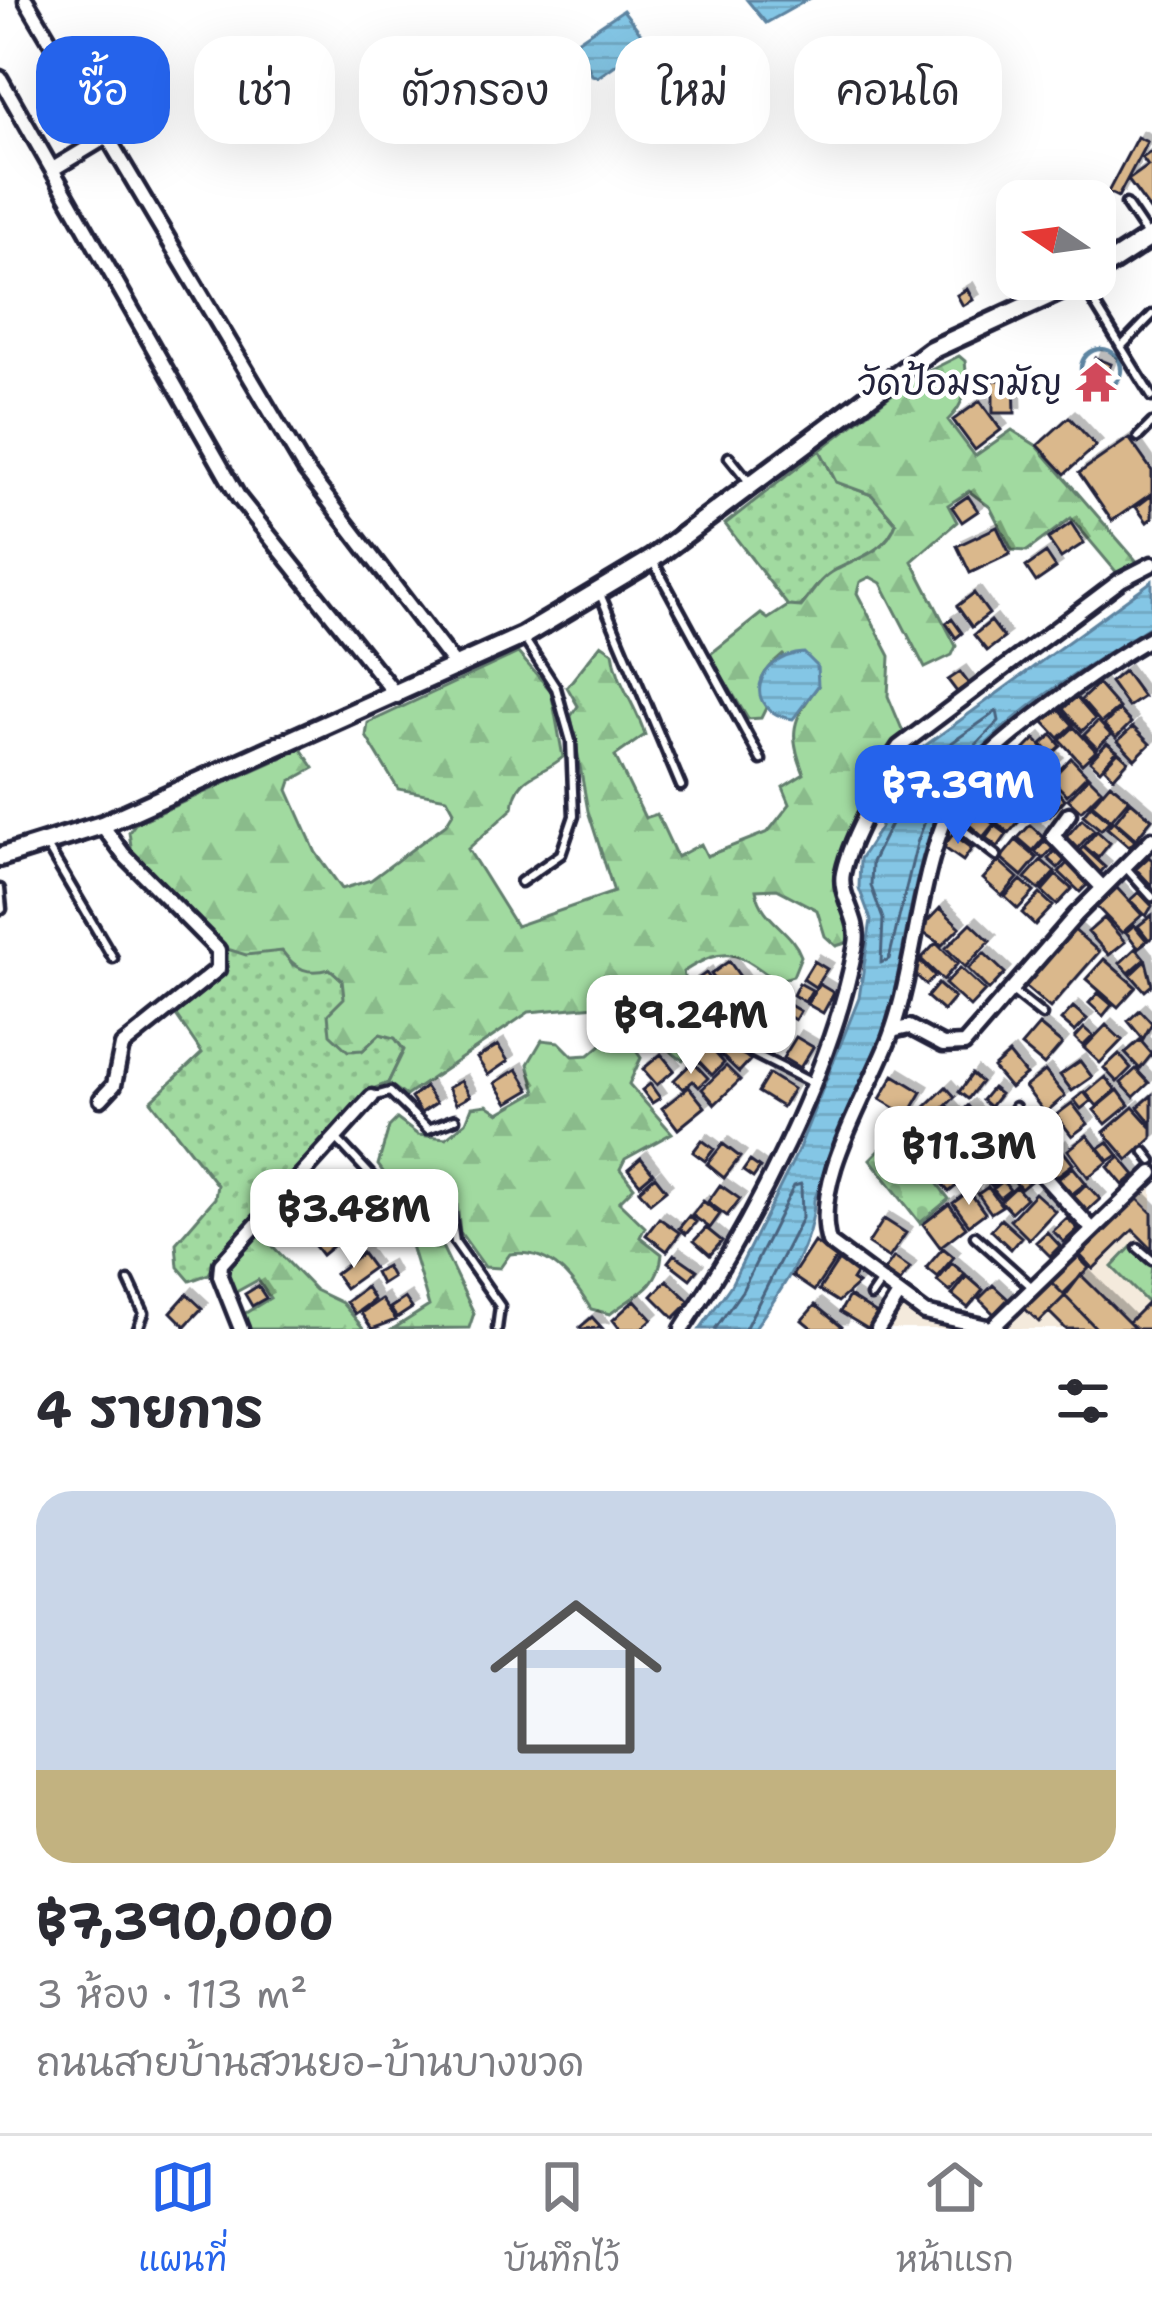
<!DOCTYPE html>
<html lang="th">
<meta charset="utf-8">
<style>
:root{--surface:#fff;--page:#f2f2f3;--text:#2b2b33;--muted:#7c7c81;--line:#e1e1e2;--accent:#2563eb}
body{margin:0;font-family:"Shantell Sans","Playpen Sans Thai",sans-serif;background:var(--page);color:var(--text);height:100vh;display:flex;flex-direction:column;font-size:45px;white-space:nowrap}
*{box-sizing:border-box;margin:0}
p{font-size:39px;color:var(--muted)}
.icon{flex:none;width:66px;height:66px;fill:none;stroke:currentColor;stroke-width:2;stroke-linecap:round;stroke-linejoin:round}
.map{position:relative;height:1329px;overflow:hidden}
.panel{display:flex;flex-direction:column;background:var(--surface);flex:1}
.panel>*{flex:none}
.guide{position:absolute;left:36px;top:36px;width:1080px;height:108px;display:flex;gap:24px}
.needle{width:78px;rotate:283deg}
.controls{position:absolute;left:996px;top:180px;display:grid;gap:24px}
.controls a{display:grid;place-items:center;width:120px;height:120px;border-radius:24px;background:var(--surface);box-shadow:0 12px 48px #0002;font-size:60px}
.price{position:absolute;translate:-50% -102px;padding:0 27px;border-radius:24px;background:#fff;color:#222;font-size:39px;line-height:78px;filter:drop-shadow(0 3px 6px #0008)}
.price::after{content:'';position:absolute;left:50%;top:72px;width:36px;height:27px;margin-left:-18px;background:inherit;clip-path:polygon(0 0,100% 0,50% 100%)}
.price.current{background:var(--accent);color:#fff}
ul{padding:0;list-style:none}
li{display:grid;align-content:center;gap:24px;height:636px;padding:0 36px}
li span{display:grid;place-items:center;height:372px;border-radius:36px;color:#555}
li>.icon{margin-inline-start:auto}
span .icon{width:216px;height:216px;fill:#fffc;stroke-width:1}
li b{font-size:51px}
h2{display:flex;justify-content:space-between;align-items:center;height:144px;padding:0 36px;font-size:51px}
.tag{padding:0 42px;border-radius:36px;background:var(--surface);box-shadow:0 12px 48px #0002;font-size:42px;line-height:108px}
.tag.current{background:var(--accent);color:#fff}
.tabs{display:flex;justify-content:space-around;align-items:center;height:168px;border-top:3px solid var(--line);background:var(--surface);font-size:33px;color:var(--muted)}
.tabs a{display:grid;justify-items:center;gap:6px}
.tabs .current{color:var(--accent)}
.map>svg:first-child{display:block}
.built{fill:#f4eadc}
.grass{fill:url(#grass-dots);stroke:#627e6e;stroke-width:3}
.forest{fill:url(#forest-firs);stroke:#627e6e;stroke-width:3}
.cemetery{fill:url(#cemetery-stones);stroke:#627e6e;stroke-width:3}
.pitch{fill:#a1daa0;stroke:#627e6e;stroke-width:3}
.water{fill:url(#water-rules);stroke:#5d84a1;stroke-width:3}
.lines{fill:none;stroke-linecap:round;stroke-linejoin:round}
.shore{stroke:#49647f;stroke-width:3}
.stream{stroke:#5d84a1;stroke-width:4.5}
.building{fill:#dab88c;stroke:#22223b;stroke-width:3;filter:url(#shadow)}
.service-casing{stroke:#22223b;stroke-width:15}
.minor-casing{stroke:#22223b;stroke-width:21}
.secondary-casing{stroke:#22223b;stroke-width:26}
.service{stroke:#fff;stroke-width:6}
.minor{stroke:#fff;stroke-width:12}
.secondary{stroke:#fff;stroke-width:16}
.labels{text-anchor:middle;stroke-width:9;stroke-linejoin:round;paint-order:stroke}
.poi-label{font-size:36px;fill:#22223b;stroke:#fff;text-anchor:end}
</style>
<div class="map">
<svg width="1152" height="1329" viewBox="0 0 1152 1329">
<defs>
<pattern id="grass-dots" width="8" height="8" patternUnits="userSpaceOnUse" patternTransform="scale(3)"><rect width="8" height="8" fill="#a1daa0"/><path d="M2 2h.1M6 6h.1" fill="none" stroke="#8abb8b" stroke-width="1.8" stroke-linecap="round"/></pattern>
<pattern id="forest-firs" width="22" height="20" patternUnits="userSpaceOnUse" patternTransform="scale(3)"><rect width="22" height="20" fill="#a1daa0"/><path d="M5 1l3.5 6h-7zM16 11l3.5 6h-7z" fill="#8abb8b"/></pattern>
<pattern id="cemetery-stones" width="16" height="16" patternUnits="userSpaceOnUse" patternTransform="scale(3)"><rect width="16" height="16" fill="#a1daa0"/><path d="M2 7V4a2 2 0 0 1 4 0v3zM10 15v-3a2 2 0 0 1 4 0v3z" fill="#8abb8b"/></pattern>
<pattern id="water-rules" width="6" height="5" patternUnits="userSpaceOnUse" patternTransform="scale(3)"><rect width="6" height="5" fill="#84c6e5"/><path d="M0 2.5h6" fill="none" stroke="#72aac5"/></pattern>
<filter id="shadow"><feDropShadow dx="6" dy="-6" stdDeviation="0" flood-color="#0004"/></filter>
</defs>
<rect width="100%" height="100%" fill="#fff"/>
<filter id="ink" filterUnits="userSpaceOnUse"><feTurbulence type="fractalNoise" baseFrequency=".00833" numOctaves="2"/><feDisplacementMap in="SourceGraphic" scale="24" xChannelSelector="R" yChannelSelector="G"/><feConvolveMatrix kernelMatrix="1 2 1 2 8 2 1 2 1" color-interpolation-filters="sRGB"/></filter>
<g filter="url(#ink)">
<path class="built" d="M1148 1180 1152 1185V1329H1005L1011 1313Z
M903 1306 921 1320 949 1329H883Z"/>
<path class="grass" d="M820 450 836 482 872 495 896 523C886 551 858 558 835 570 821 577 810 595 800 607L788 606 725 524Z
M224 948C246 955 261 947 283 951L293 965 330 969 343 980 363 1050 380 1034 395 1038 404 1050 388 1083 370 1090 217 1258 209 1274 190 1281 178 1267 176 1243 215 1198 217 1185 151 1101 202 1053 174 1012 223 971Z"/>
<path class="forest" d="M959 356 965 361C968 385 966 403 948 420L975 456 1012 430 1037 446 1140 565 1118 574 1071 518 1027 551 1012 550 990 507 969 491 948 505 957 522 912 561 956 646 952 655 925 668 881 583 870 577 860 582 857 593 890 656 888 696 904 734C889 747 840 849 841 868 842 893 853 915 849 942L836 946 825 936 817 910 777 889 756 890C762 922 790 927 801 956L793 976 776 981C738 952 726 944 683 972L698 1043 683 1060C655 1046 661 1015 644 994L633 993 607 1005 529 1012 406 1096 388 1083 404 1050 395 1038 380 1034 363 1050 348 1051 330 1034 328 1014 344 998 342 980 330 969C308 975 296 970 282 951L246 955 224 948 132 853 129 832 135 824 301 749 314 768 291 781 288 790 316 853 342 889 371 880 446 824 454 811 447 798 398 789 366 736 368 723 518 653 551 691 563 757C542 776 516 773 513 808L468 849 516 926 614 892 588 811 571 716 578 706 567 687 601 644 613 652C617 685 636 704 645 735L615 756 645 818 657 814 677 857 701 844 707 856 768 832 790 804 783 787 804 774C788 733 792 720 818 686L783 655C762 673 755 681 766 708L761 718 748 719 709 655 761 614 768 619 788 606 801 607C811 595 821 577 836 570 859 558 887 551 896 523L872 495 836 482 820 450 909 381Z
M609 1038 634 1048 641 1058 629 1084 672 1133 625 1159 620 1169 634 1187 619 1202 645 1227 640 1237 662 1254C659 1288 635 1294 610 1314L591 1309C573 1280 551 1248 510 1254L500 1268 485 1267 460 1232 456 1194 389 1180 378 1165 389 1127 397 1119 418 1135 446 1138 466 1122 472 1107 487 1105 499 1113 536 1092 528 1064 542 1040 559 1042 573 1056 589 1055Z
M258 1231 315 1290 342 1303 364 1329H247L244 1314 270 1298 258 1280 236 1292 225 1275 227 1263Z
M418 1233 436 1234 474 1313 469 1328 393 1329 429 1306 410 1242Z"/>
<path class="cemetery" d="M898 1131 949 1199 920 1223 870 1159Z"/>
<path class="pitch" d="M1132 1246 1152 1265 1148 1303 1112 1267Z"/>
<path class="water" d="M747 0H807L766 23Z
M623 10 646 40 644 45 598 77 592 75 577 41Z
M1152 581V625C1084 669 999 716 953 784 915 841 907 946 889 1013 872 1076 839 1139 814 1200 814 1244 780 1293 754 1329H700L731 1285 797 1153 859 998 871 920 859 888 860 859 880 828 911 756Z
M804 653 817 666 818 686 793 719C740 712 755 656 804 653Z"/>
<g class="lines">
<path class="shore" d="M997 711 999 721 939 783 917 843 889 959 881 963 883 919 871 886 872 862 920 765Z
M715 1329 742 1291 794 1186 801 1184 802 1218 745 1329"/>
<path class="stream" d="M1081 369a20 20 0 1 1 40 0a20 20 0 1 1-40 0Z"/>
</g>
<path class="building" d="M1137 137 1147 142 1118 197 1108 192Z
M1152 151V209L1150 210 1128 180 1148 166 1142 158Z
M967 289 973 300 963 306 957 295Z
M1096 358 1111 364 1104 381 1088 374Z
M993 380H1014L1015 413H993Z
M980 401 1001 430 975 450 953 420Z
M1069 417 1096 446 1065 474 1038 445Z
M1129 438 1152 471V493L1112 521 1079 473Z
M1152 495V518L1147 522 1136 507Z
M968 496 978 511 962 522 952 507Z
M1071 523 1084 543 1061 558 1048 539Z
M997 527 1010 554 970 573 957 546Z
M1046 553 1056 568 1036 582 1026 567Z
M974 593 989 614 972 627 957 606Z
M952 619 962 633 956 638 946 623Z
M991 621 1004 638 987 651 974 635Z
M1124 671 1143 697 1128 707 1110 682Z
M960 672 969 684 957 692 948 680Z
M1098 684 1119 708 1101 723 1081 700Z
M1076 697 1095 719 1082 731 1063 709Z
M1057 707 1073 725 1059 738 1043 721Z
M1119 710 1131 723 1116 738 1104 725Z
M1098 721 1111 735 1097 748 1084 735Z
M1074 727 1096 751 1082 764 1060 740Z
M1133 727 1150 744 1135 759 1118 741Z
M1052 735 1061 746 1051 755 1042 744Z
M1035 739 1048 753 1035 766 1022 752Z
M1107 743 1117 751 1100 770 1090 761Z
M1118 752 1128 761 1114 777 1104 767Z
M1050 756 1057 763 1044 774 1037 767Z
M1024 758 1041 775 1024 791 1007 774Z
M1071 758 1087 775 1067 795 1051 779Z
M991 764 1011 781 999 795 979 778Z
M1042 777 1065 799 1050 816 1027 794Z
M1089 777 1102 790 1081 811 1068 799Z
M976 780 998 797 984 814 963 797Z
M1110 783 1129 799 1111 820 1092 804Z
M1011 785 1037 806 1025 820 999 799Z
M998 801 1021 819 1009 833 987 815Z
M1131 801 1152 819 1136 839 1115 821Z
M1091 805 1109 821 1101 830 1083 815Z
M978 812 994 824 983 837 968 824Z
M1082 819 1094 830 1074 852 1062 842Z
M1113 821 1135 841 1129 847 1107 828Z
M966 824 982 836 974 847 958 835Z
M995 825 1007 834 998 847 986 838Z
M1030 825 1044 838 1033 851 1018 838Z
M1097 831 1110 843 1098 858 1084 846Z
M953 834 972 848 963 861 943 847Z
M1016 840 1037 858 1022 876 1001 858Z
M1046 840 1054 847 1043 859 1035 852Z
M1083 847 1105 867 1097 876 1074 857Z
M1057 849 1067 858 1058 868 1048 859Z
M1149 857 1152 860V886L1136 869Z
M1041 860 1055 872 1039 890 1025 878Z
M1070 860 1091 881 1080 892 1059 872Z
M999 861 1018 878 1002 896 983 879Z
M1056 875 1072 889 1057 905 1042 891Z
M1021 880 1034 892 1018 909 1005 897Z
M1117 888 1142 915 1122 933 1097 907Z
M1139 892 1152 906 1146 916 1130 900Z
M1040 894 1053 906 1035 925 1022 913Z
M940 908 960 927 942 945 919 930Z
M1152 915V937L1149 940 1138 926Z
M1104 918 1125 942 1109 955 1088 932Z
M971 923 990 941 965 967 946 948Z
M1134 925 1147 941 1138 948 1126 932Z
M1072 928 1099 952 1050 1008 1023 985Z
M936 943 957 964 943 980 921 959Z
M1136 948 1145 959 1129 973 1120 963Z
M984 953 1005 973 989 990 968 969Z
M1104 959 1136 987 1118 1007 1086 979Z
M919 960 935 976 926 985 911 970Z
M729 961 746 985 728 998 711 974Z
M814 961 827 969 815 987 803 979Z
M1146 961 1152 985 1145 991 1131 975Z
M960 968 985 991 970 1007 945 984Z
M706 973 728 1004 714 1014 692 983Z
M761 981 769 989 758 1002 749 994Z
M799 983 812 990 805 1002 793 995Z
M819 984 834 993 823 1013 807 1004Z
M938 984 954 998 943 1011 927 997Z
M1098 993 1112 1005 1103 1016 1089 1003Z
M630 1004 644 1022 627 1034 614 1017Z
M788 1004 800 1011 795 1020 783 1013Z
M766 1007 787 1019 779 1032 758 1020Z
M1073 1007 1087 1019 1075 1032 1061 1020Z
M1140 1010 1152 1023 1143 1039 1128 1021Z
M1039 1025 1062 1044 1044 1065 1021 1046Z
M1106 1025 1122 1040 1100 1063 1084 1048Z
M758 1027 778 1037 769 1055 749 1045Z
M1084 1028 1093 1036 1083 1046 1075 1038Z
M796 1037 813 1047 800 1068 783 1058Z
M1140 1040 1152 1054 1140 1069 1125 1053Z
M733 1043 750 1060 739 1072 721 1055Z
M498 1045 508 1061 488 1075 477 1058Z
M708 1045 724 1063 712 1075 695 1057Z
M661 1054 674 1070 657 1085 643 1069Z
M1009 1054 1026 1075 1010 1088 993 1068Z
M1119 1054 1131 1068 1117 1082 1104 1068Z
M1080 1061 1092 1077 1072 1091 1060 1075Z
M693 1062 708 1078 699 1087 693 1081 683 1089 674 1080Z
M726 1066 740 1080 715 1104 702 1089Z
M517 1069 530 1090 508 1103 495 1083Z
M1136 1069 1149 1083 1134 1097 1121 1083Z
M1045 1071 1065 1096 1045 1113 1025 1087Z
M769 1074 793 1089 782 1107 758 1092Z
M972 1074 981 1082 968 1099 959 1092Z
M894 1075 922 1092 908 1116 880 1099Z
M1105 1077 1116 1090 1097 1106 1086 1093Z
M461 1081 470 1096 456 1104 448 1088Z
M650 1084 660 1098 652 1103 642 1090Z
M425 1087 436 1103 421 1113 411 1098Z
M689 1087 705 1107 678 1129 662 1108Z
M946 1087 955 1097 909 1141 900 1131Z
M992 1088 1000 1094 990 1107 982 1100Z
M1118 1090 1129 1105 1106 1124 1094 1110Z
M1084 1092 1091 1101 1081 1109 1074 1100Z
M1152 1095V1124L1138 1107Z
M1072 1103 1088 1124 1072 1136 1056 1115Z
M948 1106 957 1116 968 1106 975 1114 965 1124 974 1133 939 1166 913 1139Z
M1133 1107 1152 1128V1138L1128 1160 1104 1132Z
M1087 1135 1108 1162 1088 1177 1068 1150Z
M702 1140 714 1149 705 1161 693 1152Z
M1108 1142 1118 1155 1109 1161 1099 1148Z
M723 1144 740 1157 724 1178 707 1164Z
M1060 1147 1073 1164 1056 1177 1043 1161Z
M999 1148 1014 1165 1003 1174 989 1157Z
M1120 1157 1135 1175 1123 1185 1108 1167Z
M641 1158 653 1173 640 1184 628 1169Z
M958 1159 971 1174 949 1192 936 1177Z
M750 1161 760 1168 753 1178 743 1171Z
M989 1163 1002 1178 992 1186 979 1171Z
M1021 1165 1033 1179 1021 1189 1009 1175Z
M1073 1167 1086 1183 1071 1195 1058 1179Z
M655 1176 666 1190 650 1203 639 1190Z
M1003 1181 1010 1190 1000 1198 993 1189Z
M1086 1184 1100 1199 1085 1213 1072 1198Z
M720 1185 740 1199 727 1216 708 1202Z
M342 1186 351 1197 334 1212 324 1200Z
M988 1187 1002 1206 991 1213 978 1194Z
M1016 1187 1026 1198 1011 1212 1001 1201Z
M969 1191 985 1213 969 1225 953 1203Z
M1035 1193 1055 1211 1029 1239 1010 1220Z
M1135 1196 1152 1213V1249L1133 1230 1093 1269 1078 1253Z
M354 1198 362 1208 340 1227 332 1217Z
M703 1201 720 1214 710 1228 692 1215Z
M949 1204 966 1227 940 1247 923 1224Z
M321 1206 328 1213 316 1224 309 1216Z
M360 1212 368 1221 353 1233 346 1224Z
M689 1216 696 1222 686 1234 679 1228Z
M659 1218 680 1233 667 1251 646 1235Z
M1067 1218 1078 1229 1064 1242 1053 1231Z
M884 1219 906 1233 889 1258 868 1244Z
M1001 1219 1021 1237 1011 1249 991 1230Z
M326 1228 338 1242 322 1255 311 1241Z
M706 1228 722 1241 710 1255 694 1241Z
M1047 1232 1060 1246 1050 1256 1036 1242Z
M814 1242 837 1257 814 1291 792 1276Z
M943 1248 954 1257 937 1277 926 1268Z
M362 1253 373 1268 345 1288 335 1274Z
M674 1254 697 1270 690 1279 668 1262Z
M1075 1254 1089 1268 1063 1294 1049 1280Z
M894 1257 910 1268 900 1282 884 1271Z
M840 1258 859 1269 852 1280 858 1284 838 1302 819 1290Z
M952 1263 965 1274 950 1292 937 1281Z
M386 1266 392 1277 381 1284 375 1272Z
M1081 1275 1135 1329H1097L1065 1296Z
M967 1276 983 1290 968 1308 952 1295Z
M667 1280 690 1302 674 1318 652 1296Z
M1049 1280 1065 1296 1039 1322 1023 1307Z
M993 1285 1008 1299 994 1314 979 1299Z
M258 1286 266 1298 252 1306 245 1294Z
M366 1287 374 1300 355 1314 346 1302Z
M187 1294 202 1308 185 1326 171 1312Z
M849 1296 877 1314 868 1329 840 1312Z
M1065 1296 1097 1329H1066L1049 1312Z
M405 1298 412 1308 397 1318 390 1308Z
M381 1299 396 1320 372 1329 361 1313Z
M1152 1299V1329H1136L1129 1322Z
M635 1300 652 1319 641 1329H620L613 1320Z
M815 1305 842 1327 841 1329H813L802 1320Z
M592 1317 602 1328 582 1329 580 1327Z"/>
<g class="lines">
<g class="service-casing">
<path id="service" d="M1126 204 1147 235
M1083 285 1152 397
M1121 347 1152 315
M1138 437 1152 423
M729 457 750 483
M654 563 761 760
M600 594 681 786
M949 819 997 856
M47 846 113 958
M1127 869 1152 897
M521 882 561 854 574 816 571 741 556 688 525 640
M0 889 2 909
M1012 991 1042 1015
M720 1025 745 1049 810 1082
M372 1097 390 1092 428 1129 455 1119
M1003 1127 1015 1107
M336 1138 376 1181 448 1197 455 1242 500 1306 497 1329
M1145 1152 1152 1161
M975 1236 1032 1287
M1138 1248 1152 1260
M129 1281 144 1313 138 1329
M871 1296 882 1280"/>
</g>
<g class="minor-casing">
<path id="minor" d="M26 0 304 468 457 668
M0 78 239 498 397 696
M53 169 106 137
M1069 814 1053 836 1103 888
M892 1031 909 1027 943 1045 964 1044 1076 915 1152 839
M101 1099 114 1085 122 1046 218 969V950L123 854 102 825
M989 1117 1091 1228
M993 1327 1152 1173
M241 1329 220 1276 221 1264 372 1097
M682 1329C752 1224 834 1068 856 944 861 918 838 896 843 873 851 835 877 799 889 762L899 747 1121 580 1152 564
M878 1329 899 1295
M996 1329 925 1313 829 1242C811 1181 868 1095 890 1037 918 961 918 862 959 790 984 747 1106 663 1152 637"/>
</g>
<g class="secondary-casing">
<path id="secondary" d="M1095 273 1152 236
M0 857 102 825 523 636 652 559 931 350 1085 279"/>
</g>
<use href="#service" class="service"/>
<use href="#minor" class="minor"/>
<use href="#secondary" class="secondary"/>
</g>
</g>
<defs>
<g id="temple-bare" transform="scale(3.24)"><path d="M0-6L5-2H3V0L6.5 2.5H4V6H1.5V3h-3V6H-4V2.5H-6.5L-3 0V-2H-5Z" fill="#d1495b" stroke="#fff" stroke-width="2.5" paint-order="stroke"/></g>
</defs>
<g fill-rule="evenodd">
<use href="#temple-bare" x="1096" y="382"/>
</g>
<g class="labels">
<g class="poi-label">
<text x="1062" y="395">วัดป้อมรามัญ</text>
</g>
</g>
</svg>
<div class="controls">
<a><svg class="needle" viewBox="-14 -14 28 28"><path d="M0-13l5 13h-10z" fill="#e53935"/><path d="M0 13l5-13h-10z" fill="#7c7c81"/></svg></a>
</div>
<b class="price current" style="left:958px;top:847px">฿7.39M</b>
<b class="price" style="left:691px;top:1077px">฿9.24M</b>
<b class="price" style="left:969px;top:1208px">฿11.3M</b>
<b class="price" style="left:354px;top:1271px">฿3.48M</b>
<div class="guide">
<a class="tag current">ซื้อ</a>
<a class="tag">เช่า</a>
<a class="tag">ตัวกรอง</a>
<a class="tag">ใหม่</a>
<a class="tag">คอนโด</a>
</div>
</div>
<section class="panel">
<h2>4 รายการ<svg class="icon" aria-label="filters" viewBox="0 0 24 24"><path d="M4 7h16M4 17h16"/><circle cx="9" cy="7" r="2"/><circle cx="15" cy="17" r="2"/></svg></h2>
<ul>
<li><span style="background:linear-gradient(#c9d6e8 75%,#c2b280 0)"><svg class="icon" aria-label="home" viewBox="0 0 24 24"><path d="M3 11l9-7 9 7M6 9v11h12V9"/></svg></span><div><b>฿7,390,000</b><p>3 ห้อง · 113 m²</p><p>ถนนสายบ้านสวนยอ-บ้านบางขวด</p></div></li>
</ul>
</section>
<nav class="tabs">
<a class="current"><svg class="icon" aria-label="map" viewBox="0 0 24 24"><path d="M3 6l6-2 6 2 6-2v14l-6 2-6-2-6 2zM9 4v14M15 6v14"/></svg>แผนที่</a>
<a><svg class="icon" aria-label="saved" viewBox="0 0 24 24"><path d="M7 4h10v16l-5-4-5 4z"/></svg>บันทึกไว้</a>
<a><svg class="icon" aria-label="home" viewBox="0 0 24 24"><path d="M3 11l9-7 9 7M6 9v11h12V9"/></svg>หน้าแรก</a>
</nav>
